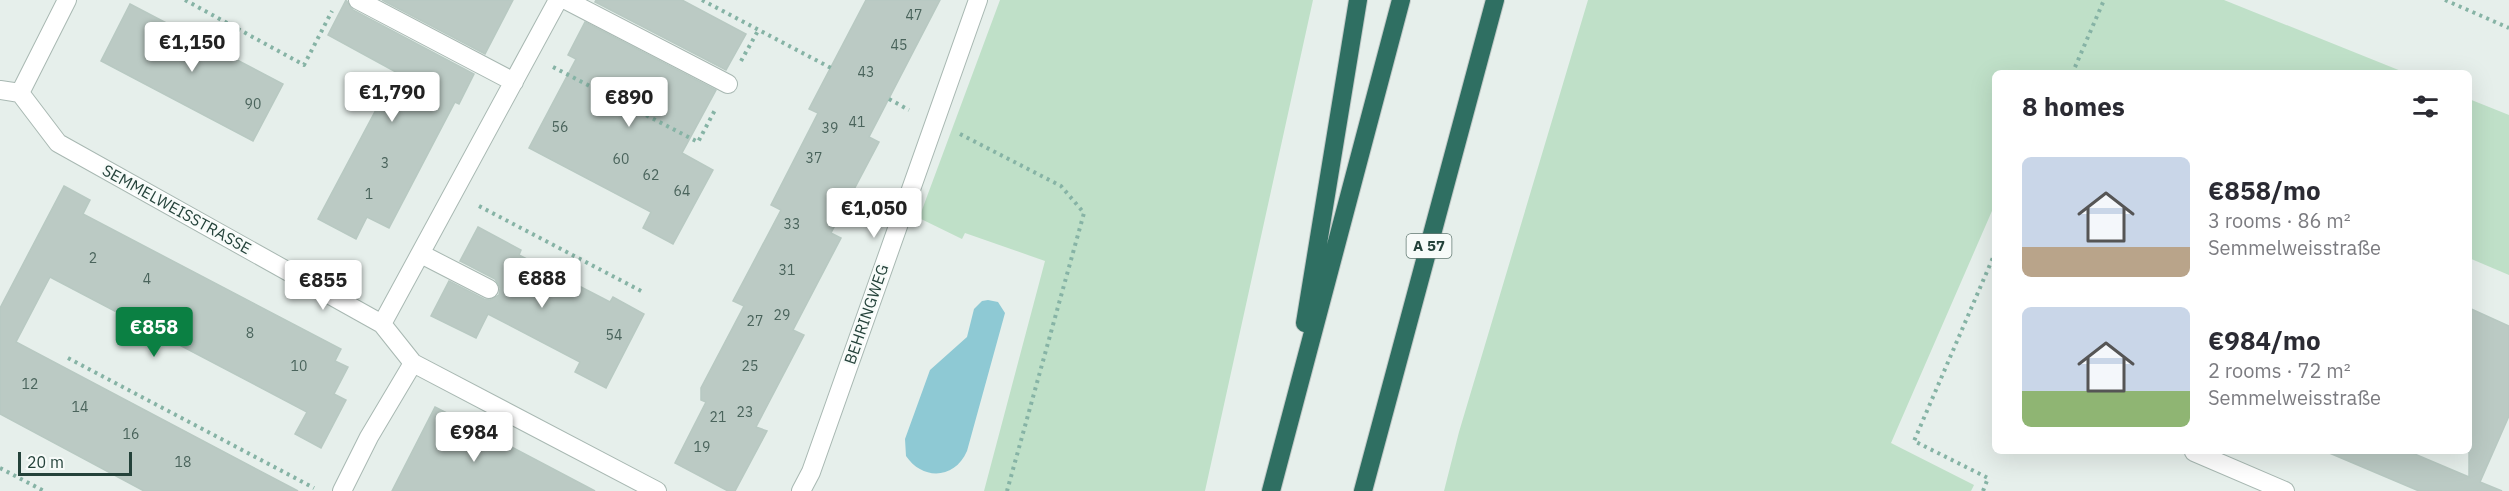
<!DOCTYPE html>
<meta charset="utf-8">
<style>
:root{--surface:#fff;--page:#f7f7f7;--text:#2b2b33;--muted:#7c7c81;--accent:#0b8043}
body{margin:0;font-family:"IBM Plex Sans",sans-serif;background:var(--page);color:var(--text);height:100vh;display:flex;flex-direction:column;font-size:22px;white-space:nowrap}
*{box-sizing:border-box;margin:0}
p{font-size:20px;color:var(--muted)}
.icon{flex:none;width:33px;height:33px;fill:none;stroke:currentColor;stroke-width:2;stroke-linecap:round;stroke-linejoin:round}
.map{position:relative;flex:1;overflow:hidden}
.details{position:absolute;left:1992px;top:70px;width:480px;height:384px;display:flex;flex-direction:column;background:var(--surface);border-radius:9px;box-shadow:0 6px 24px #0002}
.details>*{flex:none}
.scale{position:absolute;left:18px;bottom:15px;width:114px;box-sizing:border-box;padding-left:6px;border:3px solid #24423a;border-top:0;font-size:16px;line-height:21px;white-space:nowrap;color:#24423a;-webkit-text-stroke:4px #f7fbf9;paint-order:stroke}
.price{position:absolute;translate:-50% -51px;padding:0 14px;border-radius:6px;background:#fff;color:#222;font-size:20px;line-height:39px;filter:drop-shadow(0 2px 3px #0008)}
.price::after{content:'';position:absolute;left:50%;top:36px;width:18px;height:14px;margin-left:-9px;background:inherit;clip-path:polygon(0 0,100% 0,50% 100%)}
.price.current{background:var(--accent);color:#fff}
ul{padding:0;list-style:none}
li{display:flex;align-items:center;gap:18px;height:150px;padding:0 30px}
li span{display:grid;place-items:center;flex:none;width:168px;height:120px;border-radius:9px;color:#555}
li>.icon{margin-inline-start:auto}
span .icon{width:72px;height:72px;fill:#fffc;stroke-width:1}
li b{font-size:26px}
h2{display:flex;justify-content:space-between;align-items:center;height:72px;padding:0 30px;font-size:26px}
.map>svg:first-child{display:block}
.green{fill:#bfe0c8}
.water{fill:#8ec9d4}
.building{fill:#bbcac4;stroke:#b8c9c2;stroke-width:1.5}
.lines{fill:none;stroke-linecap:round;stroke-linejoin:round}
.minor-casing{stroke:#a8b8b2;stroke-width:20}
.highway-casing{stroke:#c2cac8;stroke-width:20}
.path{stroke:#86b3a5;stroke-width:4;stroke-dasharray:3 4.5;stroke-linecap:butt}
.minor{stroke:#fff;stroke-width:18}
.highway{stroke:#2f6f62;stroke-width:18}
.labels{text-anchor:middle;stroke-width:4.5;stroke-linejoin:round;paint-order:stroke}
.number-label{font-size:14px;fill:#4a645c}
.shield{fill:#f7fbf9;stroke:#637a73;stroke-width:1.5}
.shield-label{font-size:15px;font-weight:bold;fill:#24423a}
.street-label{font-size:16px;fill:#24423a;stroke:#f7fbf9}
</style>
<div class="map">
<svg width="2509" height="491" viewBox="0 0 2509 491">
<rect width="100%" height="100%" fill="#e6efeb"/>
<path class="green" d="M1000 0H1313L1205 491H984L1045 261 965 233 962 239 919 218Z
M1588 0H2224L2406 73 1995 74V204L1891 443 1974 485 1971 491H1444L1459 432Z
M2469 99 2509 115V275L2469 258Z"/>
<path class="water" d="M988 300 998 302 1005 313 967 451C955 479 923 481 906 456L905 439 930 370 967 337 974 309 982 301Z"/>
<path class="building" d="M346 0 353 10 474 74 459 104 455 102 389 228 367 217 356 239 318 219 396 72 328 35Z
M382 0H513L485 54Z
M596 0H682L746 34 726 70 595 2Z
M866 0H940L869 137 879 142 831 233 841 238 793 330 804 335 756 427 767 431 735 491H728L675 463 706 402 701 400V388L744 306 733 301 781 210 771 205 818 113 809 109Z
M130 4 283 84 253 141 101 61Z
M585 22 716 90 682 153 713 170 673 244 643 228 651 212 529 148 576 59 568 55Z
M64 186 90 200 83 214 341 349 335 361 348 367 334 394 346 400 321 448 295 434 307 412 50 277 16 342 298 491H144L0 414V308Z
M478 227 521 250 519 255 550 271 610 302 613 297 644 314 606 388 575 372 580 362 488 314 476 338 431 316 449 281 484 299 490 300 499 295 500 288 495 279 460 261Z
M2469 308 2509 326V416L2480 482 2502 491H2419L2327 452H2410L2469 477Z
M435 407 474 427 595 491H392Z"/>
<g class="lines">
<g class="minor-casing">
<path id="minor" d="M358 0 514 82
M566 0 728 84
M0 90 20 93
M20 93 58 143 382 324 413 363 657 491
M20 93 67 0
M421 254 489 289
M382 324 558 0
M2194 452 2285 491
M342 491 369 437 413 363
M801 491 811 472 978 0"/>
</g>
<g class="highway-casing">
<path id="highway" d="M1305 323 1358 0
M1271 491 1401 0
M1363 491 1495 0"/>
</g>
<path class="path" d="M185 0 304 65 332 11
M702 0 831 68
M2445 0 2509 28
M741 61 759 29
M553 67 698 142 715 110
M2072 74 2104 0
M889 99 909 110
M960 134 1061 186 1084 213 1007 491
M479 206 643 292
M68 358 314 488
M0 468 44 491
M1983 491 1988 478 1914 441 1995 253"/>
<use href="#minor" class="minor"/>
<use href="#highway" class="highway"/>
</g>
<g class="labels">
<g class="number-label">
<text x="914" y="20">47</text>
<text x="899" y="50">45</text>
<text x="866" y="77">43</text>
<text x="253" y="109">90</text>
<text x="857" y="127">41</text>
<text x="560" y="132">56</text>
<text x="830" y="133">39</text>
<text x="814" y="163">37</text>
<text x="621" y="164">60</text>
<text x="385" y="168">3</text>
<text x="651" y="180">62</text>
<text x="682" y="196">64</text>
<text x="369" y="199">1</text>
<text x="792" y="229">33</text>
<text x="93" y="263">2</text>
<text x="787" y="275">31</text>
<text x="147" y="284">4</text>
<text x="782" y="320">29</text>
<text x="755" y="326">27</text>
<text x="250" y="338">8</text>
<text x="614" y="340">54</text>
<text x="299" y="371">10</text>
<text x="750" y="371">25</text>
<text x="30" y="389">12</text>
<text x="80" y="412">14</text>
<text x="745" y="417">23</text>
<text x="718" y="422">21</text>
<text x="131" y="439">16</text>
<text x="702" y="452">19</text>
<text x="183" y="467">18</text>
</g>
<rect class="shield" x="1406.5" y="234" width="45" height="24" rx="4.5"/>
<g class="shield-label">
<text x="1429" y="251">A 57</text>
</g>
<g class="street-label">
<text transform="translate(177 209) rotate(29)" y="6">SEMMELWEISSTRASSE</text>
<text transform="translate(866 314) rotate(-71)" y="6">BEHRINGWEG</text>
</g>
</g>
</svg>
<div class="scale">20 m</div>
<b class="price" style="left:192px;top:73px">€1,150</b>
<b class="price" style="left:392px;top:123px">€1,790</b>
<b class="price" style="left:629px;top:128px">€890</b>
<b class="price" style="left:874px;top:239px">€1,050</b>
<b class="price" style="left:542px;top:309px">€888</b>
<b class="price" style="left:323px;top:311px">€855</b>
<b class="price current" style="left:154px;top:358px">€858</b>
<b class="price" style="left:474px;top:463px">€984</b>
<section class="details">
<h2>8 homes<svg class="icon" aria-label="filters" viewBox="0 0 24 24"><path d="M4 7h16M4 17h16"/><circle cx="9" cy="7" r="2"/><circle cx="15" cy="17" r="2"/></svg></h2>
<ul>
<li><span style="background:linear-gradient(#c9d6e8 75%,#b9a48a 0)"><svg class="icon" aria-label="home" viewBox="0 0 24 24"><path d="M3 11l9-7 9 7M6 9v11h12V9"/></svg></span><div><b>€858/mo</b><p>3 rooms · 86 m²</p><p>Semmelweisstraße</p></div></li>
<li><span style="background:linear-gradient(#c9d6e8 70%,#8fb573 0)"><svg class="icon" aria-label="home" viewBox="0 0 24 24"><path d="M3 11l9-7 9 7M6 9v11h12V9"/></svg></span><div><b>€984/mo</b><p>2 rooms · 72 m²</p><p>Semmelweisstraße</p></div></li>
</ul>
</section>
</div>
